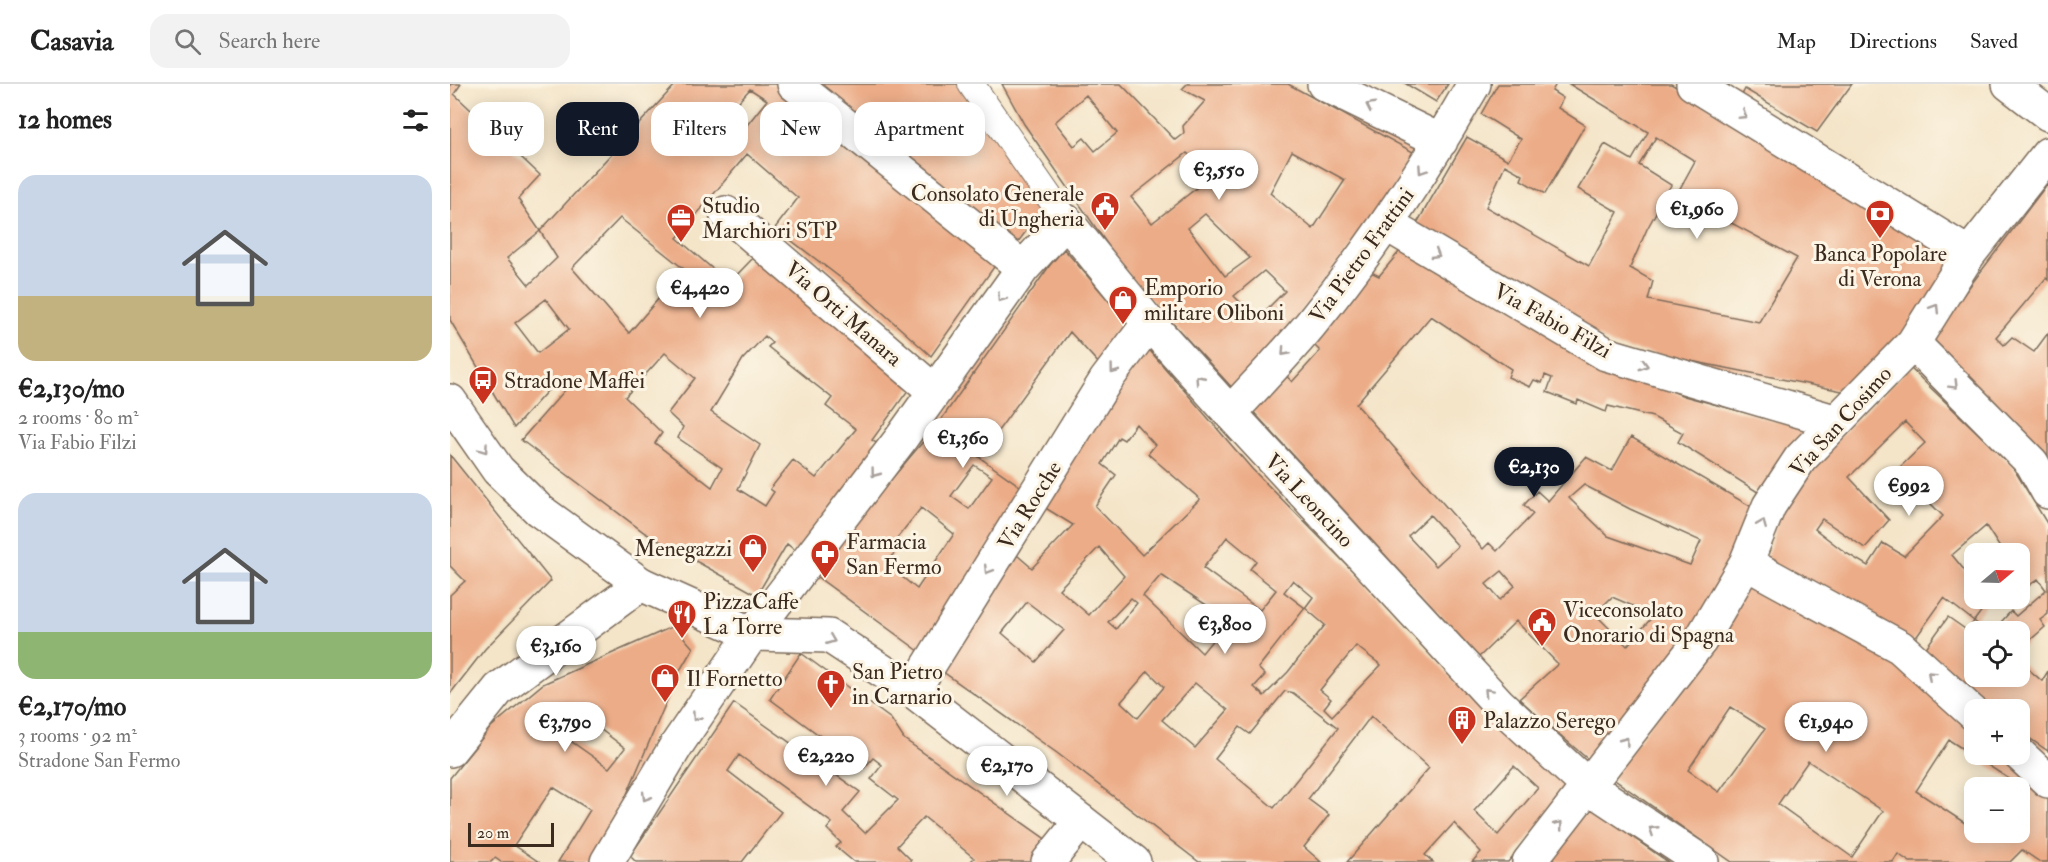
<!DOCTYPE html>
<meta charset="utf-8">
<style>
:root{--surface:#fff;--page:#f2f2f2;--text:#222;--muted:#767676;--line:#e0e0e0;--accent:#111827}
body{margin:0;font-family:"IM FELL Double Pica",serif;background:var(--page);color:var(--text);height:100vh;display:flex;flex-direction:column;font-size:22px;white-space:nowrap}
*{box-sizing:border-box;margin:0}
p{font-size:20px;color:var(--muted)}
.icon{flex:none;width:33px;height:33px;fill:none;stroke:currentColor;stroke-width:2;stroke-linecap:round;stroke-linejoin:round}
.map{position:relative;flex:1;overflow:hidden}
.side{display:flex;flex-direction:column;background:var(--surface);width:450px}
.side>*{flex:none}
.hud{position:absolute;left:18px;top:18px;width:570px;height:54px;display:flex;gap:12px}
.needle{width:39px;rotate:71deg}
.buttons{position:absolute;left:1514px;top:459px;display:grid;gap:12px}
.buttons a{display:grid;place-items:center;width:66px;height:66px;border-radius:12px;background:var(--surface);box-shadow:0 3px 15px #0003;font-size:30px}
.scale{position:absolute;left:18px;bottom:15px;width:86px;box-sizing:border-box;padding-left:6px;border:3px solid #3b2a1e;border-top:0;font-size:16px;line-height:21px;white-space:nowrap;color:#3b2a1e;-webkit-text-stroke:4px #fcf5e5;paint-order:stroke}
.price{position:absolute;translate:-50% -51px;padding:0 14px;border-radius:21px;background:#fff;color:#222;font-size:20px;line-height:39px;filter:drop-shadow(0 2px 3px #0008)}
.price::after{content:'';position:absolute;left:50%;top:36px;width:18px;height:14px;margin-left:-9px;background:inherit;clip-path:polygon(0 0,100% 0,50% 100%)}
.price.on{background:var(--accent);color:#fff}
ul{padding:0;list-style:none}
li{display:grid;align-content:center;gap:12px;height:318px;padding:0 18px}
li span{display:grid;place-items:center;height:186px;border-radius:18px;color:#555}
li>.icon{margin-inline-start:auto}
span .icon{width:108px;height:108px;fill:#fffc;stroke-width:1}
li b{font-size:26px}
h2{display:flex;justify-content:space-between;align-items:center;height:72px;padding:0 18px;font-size:26px}
.chip{padding:0 21px;border-radius:18px;background:var(--surface);box-shadow:0 3px 15px #0003;font-size:21px;line-height:54px}
.chip.on{background:var(--accent);color:#fff}
header{display:flex;align-items:center;gap:36px;box-sizing:border-box;height:84px;padding:0 30px;background:var(--surface);border-bottom:2px solid var(--line)}
header strong{font-size:28px}
nav{display:flex;gap:33px;margin-inline-start:auto;font-size:21px}
.search{width:420px;height:54px;background:var(--page);display:flex;align-items:center;gap:15px;box-sizing:border-box;padding:0 21px;border-radius:18px;color:var(--muted);font-size:22px}
main{display:flex;flex:1;min-height:0}
.map>svg:first-child{display:block}
.building{fill:#ecac87;fill-rule:evenodd}
.lines{fill:none;stroke-linecap:round;stroke-linejoin:round}
.pedestrian-casing{stroke:#7c6b5a;stroke-width:28}
.minor-casing{stroke:#7c6b5a;stroke-width:36}
.tertiary-casing{stroke:#7c6b5a;stroke-width:36}
.pedestrian{stroke:#fff;stroke-width:26}
.minor{stroke:#fff;stroke-width:33}
.tertiary{stroke:#fff;stroke-width:33}
.oneway{stroke:#a79f9a}
.labels{text-anchor:middle;stroke-width:6;stroke-linejoin:round;paint-order:stroke}
.poi-label{font-size:22px;fill:#3b2a1e;stroke:#fcf5e5;text-anchor:start}
.street-label{font-size:22px;fill:#3b2a1e;stroke:#fcf5e5}
</style>
<header>
<strong>Casavia</strong>
<div class="search"><svg class="icon" aria-label="search" viewBox="0 0 24 24"><circle cx="10" cy="10" r="6"/><path d="M15 15l6 6"/></svg>Search here</div>
<nav><a>Map</a><a>Directions</a><a>Saved</a></nav>
</header>
<main>
<section class="side">
<h2>12 homes<svg class="icon" aria-label="filters" viewBox="0 0 24 24"><path d="M4 7h16M4 17h16"/><circle cx="9" cy="7" r="2"/><circle cx="15" cy="17" r="2"/></svg></h2>
<ul>
<li><span style="background:linear-gradient(#c9d6e8 65%,#c2b280 0)"><svg class="icon" aria-label="home" viewBox="0 0 24 24"><path d="M3 11l9-7 9 7M6 9v11h12V9"/></svg></span><div><b>€2,130/mo</b><p>2 rooms · 80 m²</p><p>Via Fabio Filzi</p></div></li>
<li><span style="background:linear-gradient(#c9d6e8 75%,#8fb573 0)"><svg class="icon" aria-label="home" viewBox="0 0 24 24"><path d="M3 11l9-7 9 7M6 9v11h12V9"/></svg></span><div><b>€2,170/mo</b><p>3 rooms · 92 m²</p><p>Stradone San Fermo</p></div></li>
</ul>
</section>
<div class="map">
<svg width="1598" height="778" viewBox="0 0 1598 778">
<rect width="100%" height="100%" fill="#fcf5e5"/>
<filter id="ink" filterUnits="userSpaceOnUse"><feTurbulence type="fractalNoise" baseFrequency=".0167" numOctaves="2"/><feDisplacementMap in="SourceGraphic" scale="12" xChannelSelector="R" yChannelSelector="G"/><feConvolveMatrix kernelMatrix="1 2 1 2 8 2 1 2 1" color-interpolation-filters="sRGB"/></filter>
<filter id="wash" filterUnits="userSpaceOnUse"><feTurbulence type="fractalNoise" baseFrequency=".008" numOctaves="4" result="noise"/><feDisplacementMap in="SourceGraphic" scale="24" xChannelSelector="R" yChannelSelector="G"/><feGaussianBlur stdDeviation="1.35" result="paint"/><feColorMatrix in="noise" values="0 0 0 0 0 0 0 0 0 0 0 0 0 0 0 0 0 1.4 0 .05"/><feComposite in="paint" operator="in"/></filter>
<g filter="url(#wash)">
<rect width="100%" height="100%" fill="#f4e5c9"/>
<g id="blocks">
<path class="building" d="M0 0H11L4 10 90 91 68 115 90 147 226 0H332L549 176 481 272 413 211 325 144 348 114 297 70 227 154 279 199 305 172 464 298 422 356 433 364 347 468 337 460 307 511 195 449 71 356 116 305 108 295 64 344 0 236ZM300 5 317 16 285 56 270 38ZM170 134 234 185 179 249 122 184ZM90 147 107 174 79 201 57 174ZM96 215 119 245 88 269 65 239ZM315 252 322 259 318 263 382 314 376 322 406 345 366 394 343 376 320 405 324 408 315 422 288 405 310 361 261 328 293 275ZM215 269 245 294 218 329 233 343 228 354 272 384 262 403 205 359 212 349 175 313Z
M364 0H510L595 122 562 166Z
M552 0H671L725 56 734 49 733 42 755 17 732 5 737 0H838L963 68 936 118 787 309 680 193 574 40ZM636 11 667 49 645 67 634 54 624 62 605 38ZM842 67 895 96 863 145 820 109ZM737 69 763 91 702 139 681 113ZM755 130 800 174 775 192 738 144ZM814 187 835 207 807 235 784 212Z
M956 0H998L986 18Z
M1048 0H1106L1102 7 1113 14 1108 24 1135 41 1095 110 1071 96 1073 91 1055 81 1036 123 1139 182 1168 128 1128 105 1155 60 1182 76 1198 48 1119 0H1221L1513 170 1448 256 1397 308 1165 262 963 146 1017 53 1058 76 1071 55 1031 30ZM1206 53 1245 77 1227 110 1347 174 1309 238 1198 216 1203 197 1180 184 1197 145 1221 101 1189 81Z
M1276 0H1402L1367 48 1295 5 1289 17 1272 7Z
M1598 99V196L1596 194 1546 253 1554 261 1562 253 1584 268 1598 249V378L1479 256Z
M954 162 1180 290 1234 312 1356 345 1314 412 1228 358 1233 349 1203 333 1158 322 1156 328 1128 316 1127 320 1097 308 1102 294 1095 291 1092 299 1084 296 1080 303 1058 293 1061 285 981 232 906 320 1033 465 1039 459 1047 467 1083 430 1074 421 1087 407 1098 417 1136 373 1162 387 1181 353 1307 426 1243 550 1141 678 1069 615 1108 580 1066 537 1029 573 798 322 832 287 842 298 870 267 860 257 919 187 929 192ZM1134 401 1180 425 1251 457 1240 481 1158 452 1119 414ZM980 431 1008 462 986 482 958 452ZM1052 487 1065 502 1050 516 1036 500ZM1162 513 1204 531 1177 562 1145 530Z
M614 165 684 246 652 283 620 248 529 373 574 405 473 570 362 489 488 340 600 181ZM524 381 542 393 519 425 501 412ZM471 424 504 450 467 505 436 480 445 468 439 464Z
M695 261 802 385 904 488 1033 628 1119 704 1058 778H1022L1031 768 1004 739 975 771 983 778H897L979 684 921 632 858 715 879 731 854 763 871 778H749L607 669 482 580 561 466 582 484 623 441 589 420ZM686 340 705 361 698 370 750 415 692 471 645 422 666 391 652 380 669 353 674 356ZM777 453 806 477 800 485 826 506 810 526 753 484ZM649 463 674 492 639 531 609 505ZM711 491 779 536 752 569 693 512ZM843 496 863 513 855 524 875 541 838 588 814 612 804 603 815 591 808 584 855 524 834 508ZM681 514 687 519 666 545 658 538ZM577 518 614 546 586 578 552 549ZM906 562 931 581 882 632 874 624 881 615 870 606ZM698 587 714 603 688 634 671 618ZM745 599 778 626 745 664 712 636ZM835 607 843 609 888 644 824 724 765 675 790 643 800 650ZM1064 682 1088 704 1048 751 1024 727Z
M1459 283 1562 382 1598 441V530L1590 536 1595 543 1569 566V548H1542L1561 527 1566 532 1596 506 1588 495 1569 509V470H1554L1536 442 1502 471 1524 498V514H1541L1524 537 1494 514 1460 562 1315 478 1333 420 1361 382ZM1455 338 1475 359 1447 386 1493 432 1454 472 1433 459 1418 482 1396 469 1365 445 1372 435 1415 464 1439 436 1399 393Z
M0 371 101 497 35 565 0 610V511L15 497 0 482Z
M1300 498 1401 542 1524 636V670H1563L1598 709V778H1590L1572 766 1560 778H1460L1448 770 1443 778H1282L1162 694ZM1280 623 1315 645 1269 708 1238 686ZM1499 656 1564 698 1560 704H1569V748H1524V745L1466 707ZM1358 677 1433 727 1402 773 1328 720Z
M1547 514H1563L1556 522Z
M1498 533 1518 547 1524 537 1536 548H1524V592H1569V577L1592 597 1598 587V667L1569 647V626H1543L1470 572Z
M224 542 243 564 229 588 148 778H108L140 726 103 703 64 761 89 778H51L45 774 41 778H0V694L41 643 93 600ZM126 627 175 664 159 684 108 648Z
M351 569 441 635 454 655 601 759 586 778H520L524 774 474 733 447 762 461 776 459 778H404L386 763 391 759 377 745 382 739 289 671 278 687 331 728 292 778H186L180 772 284 619 410 708 393 728 415 749 448 716 421 695 432 681 423 674 414 684 320 615Z
M1139 719 1185 755 1218 778H1086Z"/>
</g>
</g>
<g filter="url(#ink)">
<use href="#blocks" fill-opacity="0" stroke="#7c6b5a" stroke-width="1.5"/>
<g class="lines">
<g class="pedestrian-casing">
<path id="pedestrian" d="M521 0 616 137"/>
</g>
<g class="minor-casing">
<path id="minor" d="M344 0 573 184
M874 0 991 57
M1243 0 1519 170
M1559 0 1598 30
M276 129 484 307
M936 140 1156 270 1384 337
M1463 259 1582 379 1598 408
M780 329C807 300 835 271 860 241 921 166 976 84 1024 0
M1296 479 1450 563 1524 630
M463 607 656 296 699 239
M0 666 49 605 191 500
M1569 670 1598 697
M157 778 226 662 302 550 450 356 573 184 616 137 699 239 780 329 1049 620 1139 703 1252 778
M598 778 631 737
M1079 778 1250 557 1296 479 1319 422 1350 375 1463 259 1519 170 1598 70"/>
</g>
<g class="tertiary-casing">
<path id="tertiary" d="M0 317 48 386 89 426 191 500 302 550 379 552 463 607 684 778"/>
</g>
<use href="#pedestrian" class="pedestrian"/>
<use href="#minor" class="minor"/>
<use href="#tertiary" class="tertiary"/>
</g>
<defs><path id="oneway-chevron" d="M-2-3.5L2.5 0L-2 3.5" fill="none" stroke-width="1.6" stroke-linecap="round" stroke-linejoin="round" transform="scale(1.5)"/></defs>
<g class="oneway">
<use href="#oneway-chevron" transform="translate(920 22) rotate(-154)"/>
<use href="#oneway-chevron" transform="translate(1293 31) rotate(32)"/>
<use href="#oneway-chevron" transform="translate(972 86) rotate(124)"/>
<use href="#oneway-chevron" transform="translate(986 170) rotate(31)"/>
<use href="#oneway-chevron" transform="translate(551 214) rotate(126)"/>
<use href="#oneway-chevron" transform="translate(1485 224) rotate(-58)"/>
<use href="#oneway-chevron" transform="translate(835 268) rotate(132)"/>
<use href="#oneway-chevron" transform="translate(1194 281) rotate(16)"/>
<use href="#oneway-chevron" transform="translate(664 286) rotate(127)"/>
<use href="#oneway-chevron" transform="translate(749 295) rotate(-132)"/>
<use href="#oneway-chevron" transform="translate(1504 301) rotate(45)"/>
<use href="#oneway-chevron" transform="translate(34 365) rotate(55)"/>
<use href="#oneway-chevron" transform="translate(425 389) rotate(127)"/>
<use href="#oneway-chevron" transform="translate(1312 440) rotate(-68)"/>
<use href="#oneway-chevron" transform="translate(538 486) rotate(122)"/>
<use href="#oneway-chevron" transform="translate(381 556) rotate(22)"/>
<use href="#oneway-chevron" transform="translate(1481 591) rotate(-138)"/>
<use href="#oneway-chevron" transform="translate(1038 608) rotate(-133)"/>
<use href="#oneway-chevron" transform="translate(246 633) rotate(124)"/>
<use href="#oneway-chevron" transform="translate(1175 657) rotate(-53)"/>
<use href="#oneway-chevron" transform="translate(196 713) rotate(121)"/>
<use href="#oneway-chevron" transform="translate(1109 741) rotate(-51)"/>
<use href="#oneway-chevron" transform="translate(1203 746) rotate(-147)"/>
</g>
</g>
<defs>
<g id="civic-pin" transform="scale(1.5)"><path d="M0 17L-7.5 6A9.5 9.5 0 1 1 7.5 6Z" fill="#c8321e" stroke="#fcf5e5"/><path d="M-.6-6.5H3V-4.5H.6V-3L4-1V1h2V6H-6V1h2V-1L-.6-3ZM-1.2 2.5V6h2.4V2.5Z" fill="#fff"/></g>
<g id="bank-pin" transform="scale(1.5)"><path d="M0 17L-7.5 6A9.5 9.5 0 1 1 7.5 6Z" fill="#c8321e" stroke="#fcf5e5"/><path d="M-6-4H6V4H-6ZM0-2.3a2.3 2.3 0 1 0 0 4.6a2.3 2.3 0 1 0 0-4.6Z" fill="#fff"/></g>
<g id="office-pin" transform="scale(1.5)"><path d="M0 17L-7.5 6A9.5 9.5 0 1 1 7.5 6Z" fill="#c8321e" stroke="#fcf5e5"/><path d="M-6-3h4V-5.5h4V-3h4V5H-6ZM-1-4.5V-3h2v-1.5ZM-6 0V1H6V0Z" fill="#fff"/></g>
<g id="shop-pin" transform="scale(1.5)"><path d="M0 17L-7.5 6A9.5 9.5 0 1 1 7.5 6Z" fill="#c8321e" stroke="#fcf5e5"/><path d="M-5-2.5h2.3a2.7 3.5 0 0 1 5.4 0H5L5.5 6h-11ZM-1.5-2.5h3a1.5 2.3 0 0 0-3 0Z" fill="#fff"/></g>
<g id="bus-pin" transform="scale(1.5)"><path d="M0 17L-7.5 6A9.5 9.5 0 1 1 7.5 6Z" fill="#c8321e" stroke="#fcf5e5"/><path d="M-5-6H5V4H4V6H2V4H-2V6H-4V4H-5ZM-3.5-4V0h7V-4ZM-3.5 1.2v1.5H-2V1.2ZM2 1.2v1.5H3.5V1.2Z" fill="#fff"/></g>
<g id="pharmacy-pin" transform="scale(1.5)"><path d="M0 17L-7.5 6A9.5 9.5 0 1 1 7.5 6Z" fill="#c8321e" stroke="#fcf5e5"/><path d="M-2-6h4v4h4v4h-4v4h-4v-4h-4v-4h4Z" fill="#fff"/></g>
<g id="restaurant-pin" transform="scale(1.5)"><path d="M0 17L-7.5 6A9.5 9.5 0 1 1 7.5 6Z" fill="#c8321e" stroke="#fcf5e5"/><path d="M-5-6h1v4h1v-4h1v4h1v-4h1v5L-1.5 .5V6h-2V.5L-5-1ZM5-6V6H3V1.5H1.5Q1.5-4 5-6Z" fill="#fff"/></g>
<g id="church-pin" transform="scale(1.5)"><path d="M0 17L-7.5 6A9.5 9.5 0 1 1 7.5 6Z" fill="#c8321e" stroke="#fcf5e5"/><path d="M-1.2-6h2.4v3.5h3.3v2.4h-3.3V6h-2.4V-.1h-3.3v-2.4h3.3Z" fill="#fff"/></g>
<g id="building-pin" transform="scale(1.5)"><path d="M0 17L-7.5 6A9.5 9.5 0 1 1 7.5 6Z" fill="#c8321e" stroke="#fcf5e5"/><path d="M-4-6H4V6H1V3H-1V6H-4ZM-2.5-4.3h1.7v1.8h-1.7ZM.8-4.3h1.7v1.8H.8ZM-2.5-1h1.7V.8h-1.7ZM.8-1h1.7V.8H.8Z" fill="#fff"/></g>
</defs>
<g fill-rule="evenodd">
<use href="#civic-pin" x="655" y="122"/>
<use href="#bank-pin" x="1430" y="130"/>
<use href="#office-pin" x="231" y="134"/>
<use href="#shop-pin" x="673" y="216"/>
<use href="#bus-pin" x="33" y="296"/>
<use href="#shop-pin" x="303" y="464"/>
<use href="#pharmacy-pin" x="375" y="470"/>
<use href="#restaurant-pin" x="232" y="530"/>
<use href="#civic-pin" x="1092" y="538"/>
<use href="#shop-pin" x="215" y="594"/>
<use href="#church-pin" x="381" y="600"/>
<use href="#building-pin" x="1012" y="636"/>
</g>
<g class="labels">
<g class="poi-label">
<text x="634" y="117" text-anchor="end">Consolato Generale<tspan x="634" dy="25">di Ungheria</tspan></text>
<text x="252" y="129">Studio<tspan x="252" dy="25">Marchiori STP</tspan></text>
<text x="1430" y="177" text-anchor="middle">Banca Popolare<tspan x="1430" dy="25">di Verona</tspan></text>
<text x="694" y="211">Emporio<tspan x="694" dy="25">militare Oliboni</tspan></text>
<text x="54" y="304">Stradone Maffei</text>
<text x="396" y="465">Farmacia<tspan x="396" dy="25">San Fermo</tspan></text>
<text x="282" y="472" text-anchor="end">Menegazzi</text>
<text x="253" y="525">PizzaCaffe<tspan x="253" dy="25">La Torre</tspan></text>
<text x="1113" y="533">Viceconsolato<tspan x="1113" dy="25">Onorario di Spagna</tspan></text>
<text x="402" y="595">San Pietro<tspan x="402" dy="25">in Carnario</tspan></text>
<text x="236" y="602">Il Fornetto</text>
<text x="1033" y="644">Palazzo Serego</text>
</g>
<g class="street-label">
<text transform="translate(911 171) rotate(-54)" y="8">Via Pietro Frattini</text>
<text transform="translate(394 229) rotate(41)" y="8">Via Orti Manara</text>
<text transform="translate(1103 236) rotate(29)" y="8">Via Fabio Filzi</text>
<text transform="translate(1390 337) rotate(-48)" y="8">Via San Cosimo</text>
<text transform="translate(860 416) rotate(47)" y="8">Via Leoncino</text>
<text transform="translate(579 421) rotate(-58)" y="8">Via Rocche</text>
</g>
</g>
</svg>
<div class="buttons">
<a><svg class="needle" viewBox="-14 -14 28 28"><path d="M0-13l5 13h-10z" fill="#e53935"/><path d="M0 13l5-13h-10z" fill="#767676"/></svg></a>
<a><svg class="icon" aria-label="locate" viewBox="0 0 24 24"><circle cx="12" cy="12" r="6"/><path d="M12 2v4M12 18v4M2 12h4M18 12h4"/></svg></a>
<a>+</a>
<a>−</a>
</div>
<div class="scale">20 m</div>
<b class="price" style="left:769px;top:117px">€3,550</b>
<b class="price" style="left:1247px;top:156px">€1,960</b>
<b class="price" style="left:250px;top:235px">€4,420</b>
<b class="price" style="left:513px;top:385px">€1,360</b>
<b class="price on" style="left:1084px;top:414px">€2,130</b>
<b class="price" style="left:1459px;top:433px">€992</b>
<b class="price" style="left:775px;top:571px">€3,800</b>
<b class="price" style="left:106px;top:593px">€3,160</b>
<b class="price" style="left:115px;top:669px">€3,790</b>
<b class="price" style="left:1376px;top:669px">€1,940</b>
<b class="price" style="left:376px;top:703px">€2,220</b>
<b class="price" style="left:557px;top:713px">€2,170</b>
<div class="hud">
<a class="chip">Buy</a>
<a class="chip on">Rent</a>
<a class="chip">Filters</a>
<a class="chip">New</a>
<a class="chip">Apartment</a>
</div>
</div>
</main>
